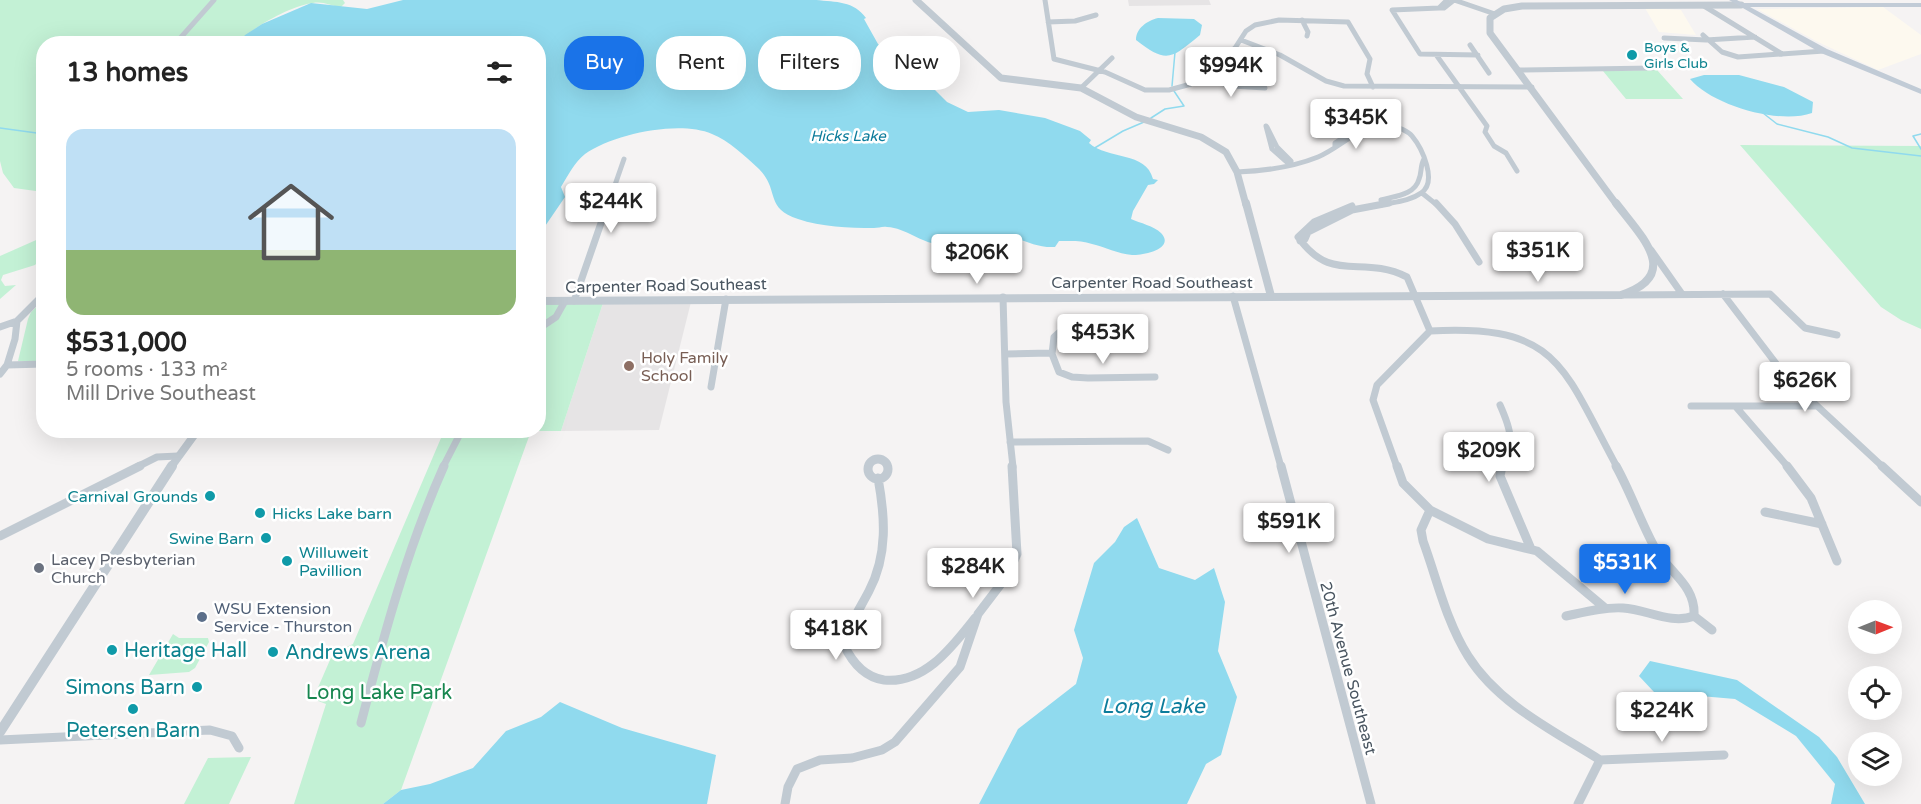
<!DOCTYPE html>
<meta charset="utf-8">
<style>
:root{--surface:#fff;--page:#f2f2f2;--text:#222;--muted:#767676;--accent:#1a73e8}
body{margin:0;font-family:"Varela Round",sans-serif;background:var(--page);color:var(--text);height:100vh;display:flex;flex-direction:column;font-size:22px;white-space:nowrap}
*{box-sizing:border-box;margin:0}
p{font-size:20px;color:var(--muted)}
.icon{flex:none;width:33px;height:33px;fill:none;stroke:currentColor;stroke-width:2;stroke-linecap:round;stroke-linejoin:round}
.map{position:relative;flex:1;overflow:hidden}
.sheet{position:absolute;left:36px;top:36px;width:510px;height:402px;display:flex;flex-direction:column;background:var(--surface);border-radius:24px;box-shadow:0 6px 24px #0002}
.sheet>*{flex:none}
.guide{position:absolute;left:564px;top:36px;width:570px;height:54px;display:flex;gap:12px}
.needle{width:39px;rotate:89deg}
.tools{position:absolute;left:1848px;top:600px;display:grid;gap:12px}
.tools a{display:grid;place-items:center;width:54px;height:54px;border-radius:50%;background:var(--surface);box-shadow:0 6px 24px #0002;font-size:30px}
.price{position:absolute;translate:-50% -51px;padding:0 14px;border-radius:6px;background:#fff;color:#222;font-size:20px;line-height:39px;filter:drop-shadow(0 2px 3px #0008)}
.price::after{content:'';position:absolute;left:50%;top:36px;width:18px;height:14px;margin-left:-9px;background:inherit;clip-path:polygon(0 0,100% 0,50% 100%)}
.price.active{background:var(--accent);color:#fff}
ul{padding:0;list-style:none}
li{display:grid;align-content:center;gap:12px;height:318px;padding:0 30px}
li span{display:grid;place-items:center;height:186px;border-radius:18px;color:#555}
li>.icon{margin-inline-start:auto}
span .icon{width:108px;height:108px;fill:#fffc;stroke-width:1}
li b{font-size:26px}
h2{display:flex;justify-content:space-between;align-items:center;height:72px;padding:0 30px;font-size:26px}
.tag{padding:0 21px;border-radius:24px;background:var(--surface);box-shadow:0 6px 24px #0002;font-size:21px;line-height:54px}
.tag.active{background:var(--accent);color:#fff}
.map>svg:first-child{display:block}
.commercial{fill:#fdf9ef}
.education{fill:#e6e4e5}
.green{fill:#c3f1d5}
.water{fill:#90daee}
.lines{fill:none;stroke-linecap:round;stroke-linejoin:round}
.stream{stroke:#90daee;stroke-width:1.5}
.minor-far2{stroke:#c1cad2;stroke-width:5}
.minor-far1{stroke:#c1cad2;stroke-width:7}
.minor{stroke:#c1cad2;stroke-width:9}
.tertiary-far2{stroke:#c1cad2;stroke-width:7}
.tertiary-far1{stroke:#c1cad2;stroke-width:8}
.tertiary{stroke:#c1cad2;stroke-width:10}
.secondary{fill:#c1cbd6;fill-rule:evenodd}
.culture-dot{fill:#0f9aa8;stroke:#fff;stroke-width:2}
.education-dot{fill:#8d6e63;stroke:#fff;stroke-width:2}
.worship-dot{fill:#6b7280;stroke:#fff;stroke-width:2}
.service-dot{fill:#5c6f8a;stroke:#fff;stroke-width:2}
.labels{text-anchor:middle;stroke-width:5;stroke-linejoin:round;paint-order:stroke}
.far-culture-label{font-size:14px;fill:#0d838f;stroke:#fff;text-anchor:start}
.far-water-label{font-size:15px;font-style:italic;fill:#0c7c9b;stroke:#fff}
.street-label{font-size:16px;fill:#4a5661;stroke:#fff}
.education-label{font-size:16px;fill:#785e54;stroke:#fff;text-anchor:start}
.culture-label{font-size:16px;fill:#0d838f;stroke:#fff;text-anchor:end}
.worship-label{font-size:16px;fill:#5b616d;stroke:#fff;text-anchor:start}
.service-label{font-size:16px;fill:#4e5e75;stroke:#fff;text-anchor:start}
.near-culture-label{font-size:20px;fill:#0d838f;stroke:#fff;text-anchor:start}
.near-park-label{font-size:20px;fill:#17864f;stroke:#fff}
.near-water-label{font-size:21px;font-style:italic;fill:#0c7c9b;stroke:#fff}
</style>
<div class="map">
<svg width="1921" height="804" viewBox="0 0 1921 804">
<rect width="100%" height="100%" fill="#f5f3f3"/>
<path class="commercial" d="M1883 7 1921 35V54L1878 70 1818 42 1757 9Z
M1645 8 1681 10 1696 35 1659 32Z"/>
<path class="education" d="M1128 0H1209L1211 5 1129 6Z
M691 302 659 430 561 431 603 303Z"/>
<path class="green" d="M0 0H343L345 3 341 7C331 6 323 1 313 3 293 5 250 28 239 43L44 44 43 192 14 188 3 173 0 161Z
M1657 70 1683 99H1626L1603 71Z
M1740 145 1921 146V329L1901 320 1881 307Z
M43 237V256L35 265 3 275 1 280 5 286 16 285 0 299V256Z
M43 301V356L40 361H18L28 319 31 312Z
M603 303 561 431H531L401 790 383 804H294L326 704 313 699 333 653 353 644 444 431 538 430 539 304Z
M173 634 179 638H208L209 642 195 668 189 672 149 675Z
M251 757 229 804H184L208 758Z"/>
<path class="water" d="M403 0H816C836 2 854 1 866 18L864 19 878 44 926 81 947 102 968 112 999 110 1045 118 1080 131 1091 140 1089 143C1108 160 1146 151 1153 179L1158 180 1154 184 1148 185 1133 211 1131 219C1140 223 1154 226 1161 233 1176 249 1142 256 1132 255 1118 254 1105 247 1092 244 1081 240 1070 241 1059 241L1055 247C1035 248 1025 239 1005 236 982 232 962 244 938 244 921 243 906 228 887 227 883 226 878 228 874 228 849 228 821 227 798 219 764 208 780 190 759 169 746 157 728 140 712 134 679 120 614 134 585 154 575 162 568 175 561 187L565 197 539 235 538 44 239 43 245 35 262 24 311 3 367 9Z
M1158 18 1194 19 1202 25 1200 35C1171 59 1167 64 1136 40 1136 28 1147 21 1158 18Z
M1704 75H1739L1784 87 1813 102 1812 113C1779 125 1712 105 1690 79Z
M1137 518 1159 568 1195 580 1214 568 1225 602 1218 651 1237 697 1221 755 1206 764 1187 804H979L1018 729 1076 684 1083 658 1074 630 1094 563 1115 542 1124 527Z
M1650 661 1737 680 1819 737 1837 757 1865 804H1831L1835 784 1796 736 1735 699 1654 692 1639 676Z
M560 702 622 728 716 755 707 804H383L401 790 430 784 473 768 506 731 541 717Z"/>
<g class="lines">
<path class="stream" d="M1172 86 1175 52
M1763 113 1777 124 1828 137 1852 148 1921 156
M1151 118 1165 109 1184 106 1174 91
M0 128 44 134
M1921 134 1913 136 1921 149
M1093 149 1123 131 1144 122"/>
<path class="minor-far2" d="M1045 0 1054 59 1105 72 1145 90H1169L1191 84 1202 77 1235 48 1246 31 1255 25 1279 20 1348 22 1370 59 1367 74 1373 87
M1447 0 1439 8H1444L1454 0
M1454 0 1495 14
M1704 6 1782 54
M1439 8 1392 10 1420 54 1478 55
M1302 20 1308 32 1307 36
M1048 22 1075 21 1096 15
M1703 35 1722 52 1738 57 1824 51
M1664 38 1706 40 1755 37
M1241 40 1280 55 1326 81 1344 86 1532 87
M175 44 214 0
M1470 45 1489 73
M1437 56 1487 126 1485 132 1494 146 1506 153 1517 171
M1519 70 1653 68
M1202 77 1232 86 1265 88
M1081 88 1112 58
M1266 126 1272 149 1290 165
M1267 127 1277 147 1291 161
M1335 146V143L1350 133H1357
M1237 172C1263 171 1293 167 1318 157 1344 146 1362 121 1392 126 1398 127 1408 131 1412 136 1422 148 1438 182 1421 193 1410 201 1394 202 1381 205
M1422 193 1437 205
M1381 200C1395 196 1415 195 1419 179 1422 172 1420 166 1424 159
M608 205 624 159"/>
<path class="minor-far1" d="M1436 203 1455 224 1479 262
M1352 206 1314 222 1298 237C1332 285 1361 254 1407 277L1430 331
M1300 241 1305 239 1308 232 1352 210 1389 203
M1651 250 1682 294
M1723 294 1787 378 1883 467
M1623 295 1770 294 1805 328 1837 335
M1233 296 1281 467
M1003 297 1006 402 1013 467
M574 301 608 203
M1143 326 1064 328 1054 337 1052 354 1059 372 1072 377 1088 378 1155 377
M0 327 17 321
M538 329 556 317 565 301
M1430 331C1559 324 1562 366 1617 467
M1006 354 1050 353
M7 365 44 364
M0 374 7 365 15 339 17 321 44 294
M711 387 726 299
M1500 405C1512 432 1514 440 1501 467
M1691 406H1816
M1736 407 1788 467
M1010 442 1148 441 1168 450
M137 467 157 457 178 456
M443 467 462 430
M1397 467 1373 400 1377 385 1430 331"/>
<path class="minor" d="M868 469a10 10 0 1 1 20 0a10 10 0 1 1-20 0Z
M1281 466 1371 804
M1397 466 1403 483 1430 510 1421 530 1423 541C1437 579 1446 621 1468 656 1498 704 1554 731 1600 760
M1502 466 1500 476 1531 549
M1616 466C1631 493 1641 523 1656 550 1670 573 1696 586 1694 616
M1787 466 1811 498 1837 561
M1882 466 1921 502
M878 478C885 516 888 555 869 591 858 612 851 621 844 645 852 662 864 677 884 680 925 684 952 647 975 618
M1430 510 1488 539 1537 551 1605 608
M1765 512 1822 524
M0 536 140 466
M1566 616C1585 612 1604 607 1623 608 1646 609 1671 625 1694 616
M1694 616 1712 630
M361 723C384 635 407 549 444 466
M0 740 210 730 232 736 239 748
M1600 760 1724 755
M785 804 788 787 797 769 820 760 852 758 882 750 895 742 960 667 978 614 1007 576 1017 554 1012 466
M1578 804 1600 760"/>
<path class="tertiary-far2" d="M916 0 1001 78 1081 88 1136 117 1201 137 1226 152 1237 172 1246 205
M1617 205 1490 33V18L1504 9 1522 6 1741 5"/>
<path class="tertiary-far1" d="M1246 203 1271 296
M538 301 1621 295C1683 275 1641 236 1616 203
M171 467 198 430"/>
<path class="tertiary" d="M0 732 172 466"/>
<path class="secondary" d="M1729 0H1737L1742 3H1921V7H1750L1827 49 1921 89V94L1821 53Z"/>
</g>
<g class="culture-dot">
<circle cx="1632" cy="55" r="6"/>
<circle cx="210" cy="496" r="6"/>
<circle cx="260" cy="513" r="6"/>
<circle cx="266" cy="538" r="6"/>
<circle cx="287" cy="561" r="6"/>
<circle cx="112" cy="650" r="6"/>
<circle cx="273" cy="652" r="6"/>
<circle cx="197" cy="687" r="6"/>
<circle cx="133" cy="709" r="6"/>
</g>
<circle class="education-dot" cx="629" cy="366" r="6"/>
<circle class="worship-dot" cx="39" cy="568" r="6"/>
<circle class="service-dot" cx="202" cy="617" r="6"/>
<g class="labels">
<g class="far-culture-label">
<text x="1644" y="52">Boys &amp;<tspan x="1644" dy="16">Girls Club</tspan></text>
</g>
<g class="far-water-label">
<text x="848" y="141">Hicks Lake</text>
</g>
<g class="street-label">
<text x="1152" y="288">Carpenter Road Southeast</text>
<text transform="translate(666 285) rotate(-1)" y="6">Carpenter Road Southeast</text>
<text transform="translate(1349 668) rotate(75)" y="6">20th Avenue Southeast</text>
</g>
<g class="education-label">
<text x="641" y="363">Holy Family<tspan x="641" dy="18">School</tspan></text>
</g>
<g class="culture-label">
<text x="198" y="502">Carnival Grounds</text>
<text x="272" y="519" text-anchor="start">Hicks Lake barn</text>
<text x="254" y="544">Swine Barn</text>
<text x="299" y="558" text-anchor="start">Willuweit<tspan x="299" dy="18">Pavillion</tspan></text>
</g>
<g class="worship-label">
<text x="51" y="565">Lacey Presbyterian<tspan x="51" dy="18">Church</tspan></text>
</g>
<g class="service-label">
<text x="214" y="614">WSU Extension<tspan x="214" dy="18">Service - Thurston</tspan></text>
</g>
<g class="near-culture-label">
<text x="124" y="657">Heritage Hall</text>
<text x="285" y="659">Andrews Arena</text>
<text x="185" y="694" text-anchor="end">Simons Barn</text>
<text x="133" y="737" text-anchor="middle">Petersen Barn</text>
</g>
<g class="near-park-label">
<text x="379" y="699">Long Lake Park</text>
</g>
<g class="near-water-label">
<text x="1153" y="713">Long Lake</text>
</g>
</g>
</svg>
<div class="tools">
<a><svg class="needle" viewBox="-14 -14 28 28"><path d="M0-13l5 13h-10z" fill="#e53935"/><path d="M0 13l5-13h-10z" fill="#767676"/></svg></a>
<a><svg class="icon" aria-label="locate" viewBox="0 0 24 24"><circle cx="12" cy="12" r="6"/><path d="M12 2v4M12 18v4M2 12h4M18 12h4"/></svg></a>
<a><svg class="icon" aria-label="layers" viewBox="0 0 24 24"><path d="M12 4l9 5-9 5-9-5zM3 14l9 5 9-5"/></svg></a>
</div>
<b class="price" style="left:1231px;top:98px">$994K</b>
<b class="price" style="left:1356px;top:150px">$345K</b>
<b class="price" style="left:611px;top:234px">$244K</b>
<b class="price" style="left:1538px;top:283px">$351K</b>
<b class="price" style="left:977px;top:285px">$206K</b>
<b class="price" style="left:1103px;top:365px">$453K</b>
<b class="price" style="left:1805px;top:413px">$626K</b>
<b class="price" style="left:1489px;top:483px">$209K</b>
<b class="price" style="left:1289px;top:554px">$591K</b>
<b class="price active" style="left:1625px;top:595px">$531K</b>
<b class="price" style="left:973px;top:599px">$284K</b>
<b class="price" style="left:836px;top:661px">$418K</b>
<b class="price" style="left:1662px;top:743px">$224K</b>
<div class="guide">
<a class="tag active">Buy</a>
<a class="tag">Rent</a>
<a class="tag">Filters</a>
<a class="tag">New</a>
</div>
<section class="sheet">
<h2>13 homes<svg class="icon" aria-label="filters" viewBox="0 0 24 24"><path d="M4 7h16M4 17h16"/><circle cx="9" cy="7" r="2"/><circle cx="15" cy="17" r="2"/></svg></h2>
<ul>
<li><span style="background:linear-gradient(#bfe0f5 65%,#8fb573 0)"><svg class="icon" aria-label="home" viewBox="0 0 24 24"><path d="M3 11l9-7 9 7M6 9v11h12V9"/></svg></span><div><b>$531,000</b><p>5 rooms · 133 m²</p><p>Mill Drive Southeast</p></div></li>
</ul>
</section>
</div>
